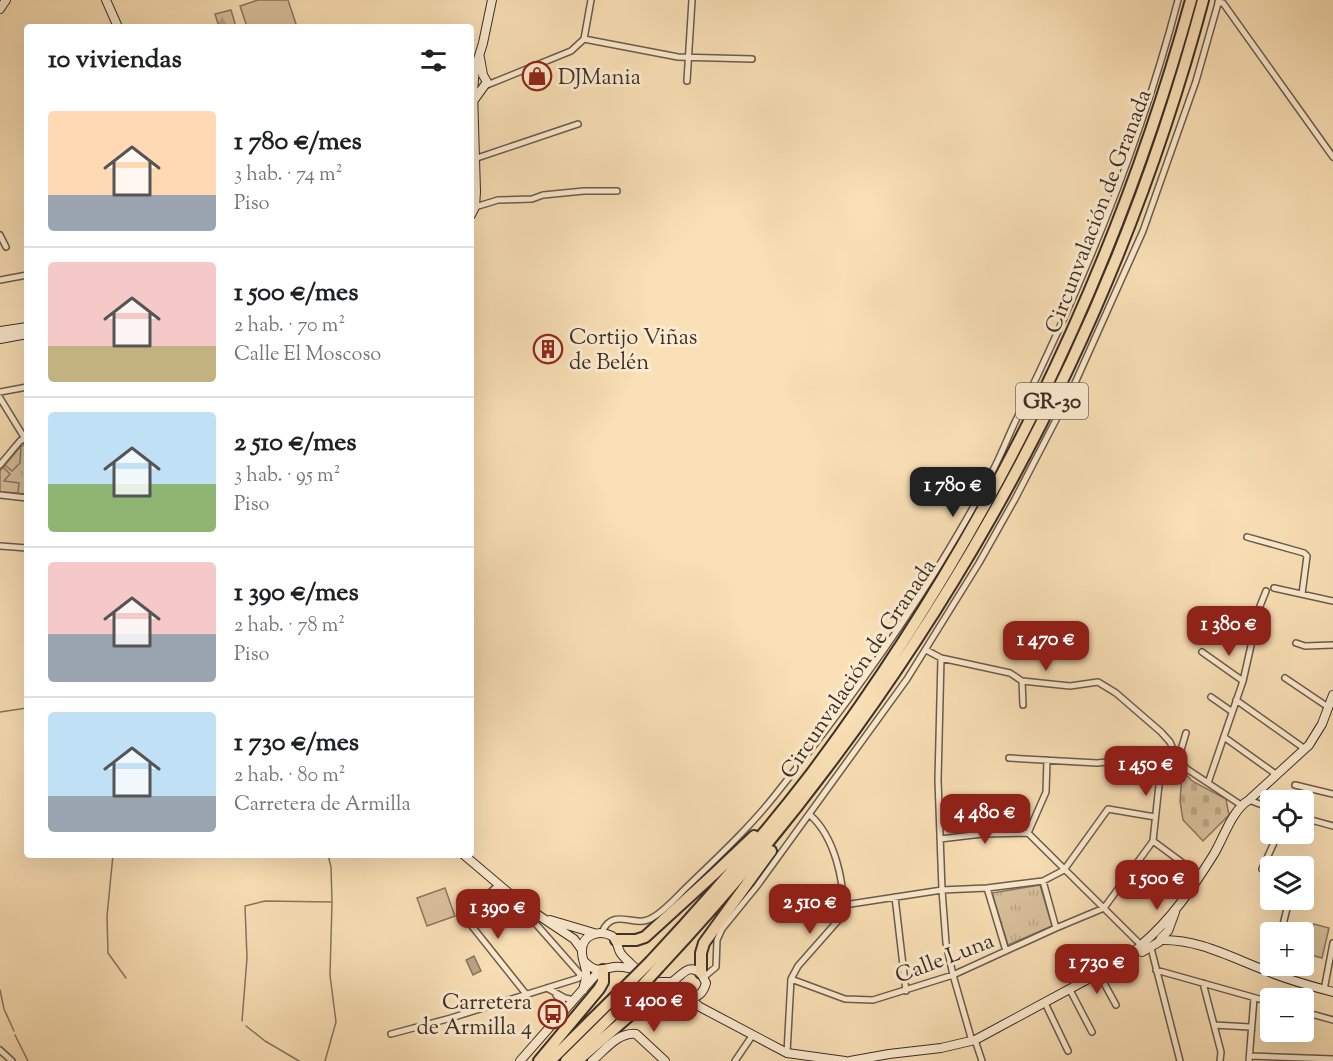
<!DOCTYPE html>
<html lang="es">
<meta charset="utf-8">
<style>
:root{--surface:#fff;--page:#f6f6f6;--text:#202124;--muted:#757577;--line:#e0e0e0;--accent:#8f2418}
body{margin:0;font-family:"Sorts Mill Goudy",serif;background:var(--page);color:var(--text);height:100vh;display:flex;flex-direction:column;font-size:22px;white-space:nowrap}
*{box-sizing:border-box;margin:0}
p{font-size:20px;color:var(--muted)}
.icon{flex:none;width:33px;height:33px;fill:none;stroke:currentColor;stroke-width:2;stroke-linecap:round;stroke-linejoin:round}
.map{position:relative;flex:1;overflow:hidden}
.side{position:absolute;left:24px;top:24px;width:450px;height:834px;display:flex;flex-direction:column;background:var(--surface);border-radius:6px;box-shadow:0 6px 24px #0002}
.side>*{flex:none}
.buttons{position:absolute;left:1260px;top:790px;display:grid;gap:12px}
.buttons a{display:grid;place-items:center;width:54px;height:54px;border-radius:6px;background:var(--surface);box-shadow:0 6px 24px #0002;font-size:30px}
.price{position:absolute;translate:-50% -51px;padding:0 14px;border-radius:12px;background:var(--accent);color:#fff;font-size:20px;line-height:39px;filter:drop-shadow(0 2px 3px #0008)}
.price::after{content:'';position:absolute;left:50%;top:36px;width:18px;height:14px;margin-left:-9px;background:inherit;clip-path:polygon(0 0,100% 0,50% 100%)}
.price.on{background:#222;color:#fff}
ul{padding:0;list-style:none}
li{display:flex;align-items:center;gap:18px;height:150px;padding:0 24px}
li+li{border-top:2px solid var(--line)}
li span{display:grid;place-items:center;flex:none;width:168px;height:120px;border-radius:6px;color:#555}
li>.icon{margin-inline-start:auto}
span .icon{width:72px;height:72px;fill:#fffc;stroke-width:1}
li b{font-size:26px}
h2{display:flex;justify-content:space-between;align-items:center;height:72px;padding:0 24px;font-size:26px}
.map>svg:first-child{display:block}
.grass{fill:url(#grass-tufts);stroke:#8a7863;stroke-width:1.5}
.forest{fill:url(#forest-firs);stroke:#8a7863;stroke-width:1.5}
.cemetery{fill:url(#cemetery-stones);stroke:#8a7863;stroke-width:1.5}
.garden{fill:#dac29e;stroke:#8a7863;stroke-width:1.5}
.water{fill:#b9a486;stroke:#877560;stroke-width:1.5}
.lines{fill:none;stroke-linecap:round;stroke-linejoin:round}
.stream{stroke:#877560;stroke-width:1.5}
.street-casing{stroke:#6b5b4c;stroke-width:8}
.secondary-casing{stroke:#3b2f28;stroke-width:10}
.highway-casing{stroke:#3b2f28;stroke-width:14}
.street{stroke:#fcebd0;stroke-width:5}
.secondary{stroke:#fcebd0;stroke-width:8}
.highway{stroke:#fae0b6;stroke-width:10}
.highway-bridge-casing{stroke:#3b2f28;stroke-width:14;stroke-linecap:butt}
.highway-bridge{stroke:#fae0b6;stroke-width:10}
.labels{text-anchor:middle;stroke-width:6;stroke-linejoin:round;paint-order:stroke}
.shield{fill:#fcebd0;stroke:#75675a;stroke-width:1.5}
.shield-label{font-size:21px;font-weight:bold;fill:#3b2f28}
.poi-label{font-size:22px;fill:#3b2f28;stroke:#fcebd0;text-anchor:start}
.street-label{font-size:22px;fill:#3b2f28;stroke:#fcebd0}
</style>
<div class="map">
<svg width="1333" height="1061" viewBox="0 0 1333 1061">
<defs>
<pattern id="grass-tufts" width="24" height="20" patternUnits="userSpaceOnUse" patternTransform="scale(1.5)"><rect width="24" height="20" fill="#dac29e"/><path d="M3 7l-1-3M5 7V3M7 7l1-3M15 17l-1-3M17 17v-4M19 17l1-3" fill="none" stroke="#bca788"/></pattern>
<pattern id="forest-firs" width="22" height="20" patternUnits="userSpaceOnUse" patternTransform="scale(1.5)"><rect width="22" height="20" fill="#dac29e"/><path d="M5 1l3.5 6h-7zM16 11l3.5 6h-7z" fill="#bca788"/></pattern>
<pattern id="cemetery-stones" width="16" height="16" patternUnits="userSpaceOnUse" patternTransform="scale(1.5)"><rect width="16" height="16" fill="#dac29e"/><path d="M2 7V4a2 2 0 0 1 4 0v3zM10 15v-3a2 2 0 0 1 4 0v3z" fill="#bca788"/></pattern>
</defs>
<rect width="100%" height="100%" fill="#fae0b6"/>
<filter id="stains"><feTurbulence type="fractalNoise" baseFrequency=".00333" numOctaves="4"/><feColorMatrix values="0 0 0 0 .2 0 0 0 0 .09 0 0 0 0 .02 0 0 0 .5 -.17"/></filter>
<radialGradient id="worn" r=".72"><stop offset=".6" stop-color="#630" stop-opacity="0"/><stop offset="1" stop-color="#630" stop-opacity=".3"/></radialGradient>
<path class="grass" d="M24 445 27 448V494L0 492V471L21 446Z
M1040 885 1052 926 1008 945 992 893Z"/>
<path class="forest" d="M231 10 236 27H219L215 14Z"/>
<path class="cemetery" d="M1184 772 1192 781 1226 799 1229 815 1203 841 1183 820 1180 801 1182 774Z"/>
<path class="garden" d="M258 0H288L297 27H247L240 6Z
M21 446 20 463 12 471 5 465Z
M3 467 10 474 4 481 19 483 18 493 0 492V471Z
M445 888 455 916 427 926 417 898Z
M1314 924 1329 928 1322 958 1307 954Z"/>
<path class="water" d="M474 956 481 971 473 975 466 960Z"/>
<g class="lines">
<path class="stream" d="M0 712 27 708
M113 855 107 916 108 953 126 978
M0 990 4 1009 14 1031
M242 1021 247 958 245 906 265 901 332 902 331 867 328 855
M246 1026 265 1041 299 1061
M15 1035 28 1061
M325 1061 336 1022 330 975 332 902"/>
<g class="street-casing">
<path id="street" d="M1218 2 1223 3 1333 157
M584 39 591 0
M687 81 692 0
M487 85 571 51 584 39 678 57 752 59
M474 159 578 124
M475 207 498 200 532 199 543 195 584 191H617
M0 235 6 247
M0 280 27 275
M0 392 27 387
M0 398 27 442
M0 465 20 441 25 438
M0 495 27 498
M1247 537 1304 553 1307 556 1302 594
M0 546 27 548
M1274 588 1333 601
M1225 621 1254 640
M1296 643 1305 646 1333 645
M926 650 941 658 1010 673 1022 681 1070 686 1098 682 1116 693 1161 732 1170 742 1178 760 1187 769 1241 805
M1202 652 1243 681
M941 658 938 780 942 890 946 943 953 975 972 1041
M1285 678 1328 707
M1022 681 1023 705
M1211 697 1231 711
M1236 700 1305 749
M1224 737 1277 775
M1009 758 1097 763 1175 755
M1178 760 1186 733
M1208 783 1243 681 1260 606 1266 591
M1295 785 1333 794
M1249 800 1270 808
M1304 818 1333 826
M1028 833 1141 945
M1028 833 1046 792 1047 760
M940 839 982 834 1028 833
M1153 841 1199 875
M1297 867 1298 861
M1262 869 1278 834
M1043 881 1056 928
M498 885 477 905V910L467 920 526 994
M987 888 1006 951
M895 897 906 991
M844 905 942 890 987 888 1043 881 1064 870 1108 809 1155 817
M602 932C614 906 634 929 652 918 666 910 678 895 690 884 719 856 750 827 776 794 838 716 898 635 949 549 964 524 978 500 991 474 1001 456 1008 436 1017 418 1082 286 1141 142 1178 0
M1281 933 1289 900
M1151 948 1180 1061
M1156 970 1270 1002
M1099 974 1116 1005
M704 977 716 967 717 940 722 929 757 886 907 679 979 563 1015 499 1075 383 1143 231 1196 81 1219 0
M791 979 845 999 873 1000 953 975 1056 928 1104 908 1153 841 1162 757
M1203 983 1221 1052 1220 1061
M547 988 565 998 574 1000
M1070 990 1092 1032
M1324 990 1333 943
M556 995 563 1003 564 1012
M1045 1003 1068 1051
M1304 1012 1333 1020
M1214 1025 1250 1027
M391 1034 451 1018 579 978 580 974 536 924 530 911
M975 1040 982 1061
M0 1050 12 1061
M787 1053 791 979 798 966 843 915C845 883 835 837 810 815
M1250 1056 1333 1059
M735 1061 752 1036
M1249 1061 1254 998"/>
</g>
<g class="secondary-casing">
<path id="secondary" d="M106 0 118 27
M0 9 6 0
M474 100 487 82 483 75 480 58
M471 215 475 207 476 192 473 91 475 69 483 43 492 0
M0 331 27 327
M0 339 27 334
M464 855 523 905 574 939 582 950
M550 920 594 933
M1161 938 1168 931 1175 912
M1161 940C1199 939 1232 958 1267 971 1288 980 1311 986 1333 992
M1145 950 1141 945C1171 920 1194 886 1214 854 1224 837 1232 810 1249 800L1309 745 1322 724 1333 695
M1142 952 1159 942 1161 938
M586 963C596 973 602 969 614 967 621 966 628 968 634 969
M583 990C584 985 586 980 586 976 587 967 582 961 582 952 581 935 599 929 612 936 618 941 617 946 620 952 622 956 627 960 630 963 638 972 678 996 690 997 699 998 704 991 706 983L701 973C687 963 683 975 672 982H658
M688 997 700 1007 787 1053 845 1061
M520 1061 600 970
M592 1061C605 1050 618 1032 636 1034L665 1061
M850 1061 889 1054 941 1048 975 1040 1116 964 1141 946"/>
</g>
<g class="highway-casing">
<path id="highway" d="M616 940H636L645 937 713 875 754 836
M651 961C707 901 761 839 811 774 985 541 1114 280 1191 0
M659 967C916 693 1106 364 1203 0
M701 973V953L704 943 771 851
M539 1061 599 989 603 982V970
M550 1061 630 982
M566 1061 640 988
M577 1061 651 997 670 989"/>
</g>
<use href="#street" class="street"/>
<use href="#secondary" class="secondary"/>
<use href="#highway" class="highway"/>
<g class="highway-bridge-casing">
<path id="highway-bridge" d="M630 982 651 961
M640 988 659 967"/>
</g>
<use href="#highway-bridge" class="highway-bridge"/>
</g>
<defs>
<g id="shop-ring" transform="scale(1.5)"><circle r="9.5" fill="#fcebd0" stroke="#8f2418" stroke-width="1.5"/><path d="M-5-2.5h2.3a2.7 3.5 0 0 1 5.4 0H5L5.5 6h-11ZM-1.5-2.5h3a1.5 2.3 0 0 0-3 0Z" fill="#8f2418"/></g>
<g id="building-ring" transform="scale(1.5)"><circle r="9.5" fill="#fcebd0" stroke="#8f2418" stroke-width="1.5"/><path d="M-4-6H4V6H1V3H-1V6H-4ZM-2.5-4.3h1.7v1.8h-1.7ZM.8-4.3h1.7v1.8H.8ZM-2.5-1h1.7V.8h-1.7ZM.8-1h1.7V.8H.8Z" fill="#8f2418"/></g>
<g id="bus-ring" transform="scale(1.5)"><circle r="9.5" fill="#fcebd0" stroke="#8f2418" stroke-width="1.5"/><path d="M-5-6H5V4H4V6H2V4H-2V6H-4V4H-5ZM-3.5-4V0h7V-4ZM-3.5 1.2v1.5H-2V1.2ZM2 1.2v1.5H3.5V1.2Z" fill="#8f2418"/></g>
</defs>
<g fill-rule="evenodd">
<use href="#shop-ring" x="537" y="76"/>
<use href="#building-ring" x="548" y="349"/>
<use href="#bus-ring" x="553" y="1014"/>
</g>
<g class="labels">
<rect class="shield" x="1016" y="383" width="72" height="36" rx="4.5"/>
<g class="shield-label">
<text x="1052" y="408">GR-30</text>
</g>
<g class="poi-label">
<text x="558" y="84">DJMania</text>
<text x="569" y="344">Cortijo Viñas<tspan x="569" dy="25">de Belén</tspan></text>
<text x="532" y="1009" text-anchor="end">Carretera<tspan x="532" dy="25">de Armilla 4</tspan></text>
</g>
<g class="street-label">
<text transform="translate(1097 211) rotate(-69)" y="8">Circunvalación de Granada</text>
<text transform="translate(857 668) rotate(-56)" y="8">Circunvalación de Granada</text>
<text transform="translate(944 957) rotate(-21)" y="8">Calle Luna</text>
</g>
</g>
<rect width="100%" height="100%" filter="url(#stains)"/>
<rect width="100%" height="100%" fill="url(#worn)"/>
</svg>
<div class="buttons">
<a><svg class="icon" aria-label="locate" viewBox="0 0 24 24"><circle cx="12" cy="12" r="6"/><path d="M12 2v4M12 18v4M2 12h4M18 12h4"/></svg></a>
<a><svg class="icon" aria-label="layers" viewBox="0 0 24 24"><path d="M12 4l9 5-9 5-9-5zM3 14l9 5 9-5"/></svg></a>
<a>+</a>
<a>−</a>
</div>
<b class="price on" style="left:953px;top:518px">1 780 €</b>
<b class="price" style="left:1229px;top:657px">1 380 €</b>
<b class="price" style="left:1046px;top:672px">1 470 €</b>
<b class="price" style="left:1146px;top:797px">1 450 €</b>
<b class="price" style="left:985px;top:845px">4 480 €</b>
<b class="price" style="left:1157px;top:911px">1 500 €</b>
<b class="price" style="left:810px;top:935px">2 510 €</b>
<b class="price" style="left:498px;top:940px">1 390 €</b>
<b class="price" style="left:1097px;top:995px">1 730 €</b>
<b class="price" style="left:654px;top:1033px">1 400 €</b>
<section class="side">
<h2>10 viviendas<svg class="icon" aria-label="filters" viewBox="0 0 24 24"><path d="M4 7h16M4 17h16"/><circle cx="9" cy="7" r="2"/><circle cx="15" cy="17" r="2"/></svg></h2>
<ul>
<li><span style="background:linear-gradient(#ffd9b3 70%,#9aa5b1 0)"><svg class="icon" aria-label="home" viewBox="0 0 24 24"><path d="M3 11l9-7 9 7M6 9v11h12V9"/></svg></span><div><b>1 780 €/mes</b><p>3 hab. · 74 m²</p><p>Piso</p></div></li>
<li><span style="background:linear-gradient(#f6c9c9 70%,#c2b280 0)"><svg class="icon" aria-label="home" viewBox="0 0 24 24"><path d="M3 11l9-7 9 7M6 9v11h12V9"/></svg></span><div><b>1 500 €/mes</b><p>2 hab. · 70 m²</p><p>Calle El Moscoso</p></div></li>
<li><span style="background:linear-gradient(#bfe0f5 60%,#8fb573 0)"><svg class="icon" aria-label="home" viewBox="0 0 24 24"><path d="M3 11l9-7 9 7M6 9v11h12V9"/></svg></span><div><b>2 510 €/mes</b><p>3 hab. · 95 m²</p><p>Piso</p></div></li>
<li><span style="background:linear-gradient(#f6c9c9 60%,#9aa5b1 0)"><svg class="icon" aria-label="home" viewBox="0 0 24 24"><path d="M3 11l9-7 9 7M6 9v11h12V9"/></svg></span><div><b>1 390 €/mes</b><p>2 hab. · 78 m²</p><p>Piso</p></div></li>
<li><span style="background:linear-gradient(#bfe0f5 70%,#9aa5b1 0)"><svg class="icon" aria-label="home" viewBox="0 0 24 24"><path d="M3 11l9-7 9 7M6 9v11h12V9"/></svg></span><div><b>1 730 €/mes</b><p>2 hab. · 80 m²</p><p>Carretera de Armilla</p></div></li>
</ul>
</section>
</div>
